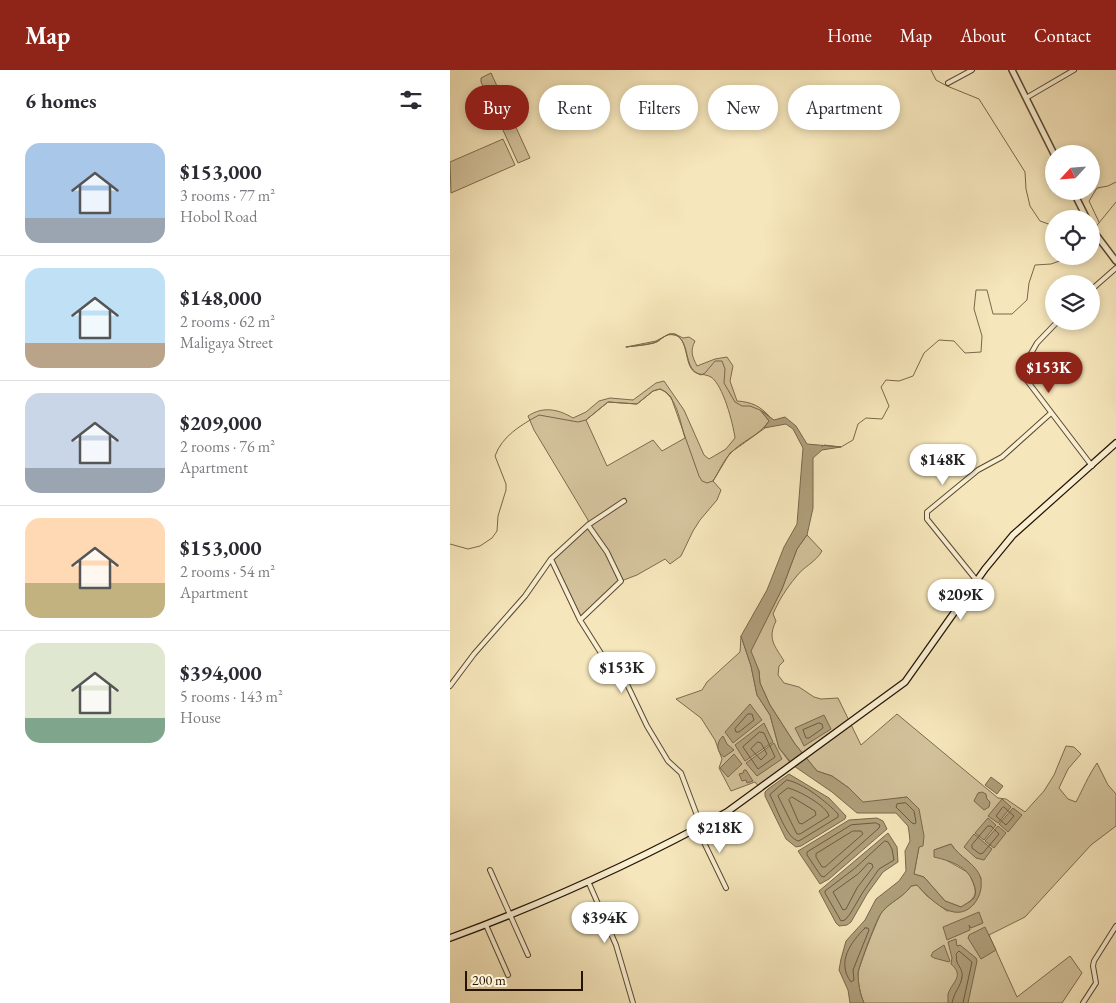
<!DOCTYPE html>
<meta charset="utf-8">
<style>
:root{--surface:#fff;--page:#f7f7f7;--text:#2b2b33;--muted:#7c7c81;--line:#e1e1e2;--accent:#8f2418}
body{margin:0;font-family:"EB Garamond",serif;background:var(--page);color:var(--text);height:100vh;display:flex;flex-direction:column;font-size:19px;white-space:nowrap}
*{box-sizing:border-box;margin:0}
p{font-size:16px;color:var(--muted)}
.icon{flex:none;width:28px;height:28px;fill:none;stroke:currentColor;stroke-width:2;stroke-linecap:round;stroke-linejoin:round}
.map{position:relative;flex:1;overflow:hidden}
.panel{display:flex;flex-direction:column;background:var(--surface);width:450px}
.panel>*{flex:none}
.top-card{position:absolute;left:15px;top:15px;width:475px;height:45px;display:flex;gap:10px}
.needle{width:32px;rotate:244deg}
.buttons{position:absolute;left:595px;top:75px;display:grid;gap:10px}
.buttons a{display:grid;place-items:center;width:55px;height:55px;border-radius:50%;background:var(--surface);box-shadow:0 2px 8px #0003;font-size:25px}
.scale{position:absolute;left:15px;bottom:12px;width:118px;box-sizing:border-box;padding-left:5px;border:2px solid #261400;border-top:0;font-size:14px;line-height:18px;white-space:nowrap;color:#261400;-webkit-text-stroke:4px #f9efd3;paint-order:stroke}
.price{position:absolute;translate:-50% -42px;padding:0 11px;border-radius:18px;background:#fff;color:#222;font-size:16px;line-height:32px;filter:drop-shadow(0 1px 2px #0008)}
.price::after{content:'';position:absolute;left:50%;top:30px;width:15px;height:11px;margin-left:-8px;background:inherit;clip-path:polygon(0 0,100% 0,50% 100%)}
.price.selected{background:var(--accent);color:#fff}
ul{padding:0;list-style:none}
li{display:flex;align-items:center;gap:15px;height:125px;padding:0 25px}
li+li{border-top:1px solid var(--line)}
li span{display:grid;place-items:center;flex:none;width:140px;height:100px;border-radius:15px;color:#555}
li>.icon{margin-inline-start:auto}
span .icon{width:60px;height:60px;fill:#fffc;stroke-width:1}
li b{font-size:21px}
h2{display:flex;justify-content:space-between;align-items:center;height:60px;padding:0 25px;font-size:21px}
.pill{padding:0 18px;border-radius:22px;background:var(--surface);box-shadow:0 2px 8px #0003;font-size:18px;line-height:45px}
.pill.selected{background:var(--accent);color:#fff}
header{display:flex;align-items:center;gap:30px;box-sizing:border-box;height:70px;padding:0 25px;background:var(--accent);color:#fff}
header strong{font-size:24px}
nav{display:flex;gap:28px;margin-inline-start:auto;font-size:18px}
main{display:flex;flex:1;min-height:0}
.map>svg:first-child{display:block}
.green{fill:#d3c29b;stroke:#7c6b4e;fill-rule:evenodd}
.water{fill:#af9f7b;stroke:#78674a}
.lines{fill:none;stroke-linecap:round;stroke-linejoin:round}
.shore{stroke:#6a5a3e;stroke-width:1}
.stream{stroke:#78674a;stroke-width:1}
.minor-casing{stroke:#5a482f;stroke-width:6}
.tertiary-casing{stroke:#5a482f;stroke-width:8}
.secondary-casing{stroke:#261400;stroke-width:8}
.minor{stroke:#f9efd3;stroke-width:4}
.tertiary{stroke:#f9efd3;stroke-width:5}
.secondary{stroke:#f9efd3;stroke-width:5.5}
</style>
<header>
<strong>Map</strong>
<nav><a>Home</a><a>Map</a><a>About</a><a>Contact</a></nav>
</header>
<main>
<section class="panel">
<h2>6 homes<svg class="icon" aria-label="filters" viewBox="0 0 24 24"><path d="M4 7h16M4 17h16"/><circle cx="9" cy="7" r="2"/><circle cx="15" cy="17" r="2"/></svg></h2>
<ul>
<li><span style="background:linear-gradient(#a9c7e8 75%,#9aa5b1 0)"><svg class="icon" aria-label="home" viewBox="0 0 24 24"><path d="M3 11l9-7 9 7M6 9v11h12V9"/></svg></span><div><b>$153,000</b><p>3 rooms · 77 m²</p><p>Hobol Road</p></div></li>
<li><span style="background:linear-gradient(#bfe0f5 75%,#b9a48a 0)"><svg class="icon" aria-label="home" viewBox="0 0 24 24"><path d="M3 11l9-7 9 7M6 9v11h12V9"/></svg></span><div><b>$148,000</b><p>2 rooms · 62 m²</p><p>Maligaya Street</p></div></li>
<li><span style="background:linear-gradient(#c9d6e8 75%,#9aa5b1 0)"><svg class="icon" aria-label="home" viewBox="0 0 24 24"><path d="M3 11l9-7 9 7M6 9v11h12V9"/></svg></span><div><b>$209,000</b><p>2 rooms · 76 m²</p><p>Apartment</p></div></li>
<li><span style="background:linear-gradient(#ffd9b3 65%,#c2b280 0)"><svg class="icon" aria-label="home" viewBox="0 0 24 24"><path d="M3 11l9-7 9 7M6 9v11h12V9"/></svg></span><div><b>$153,000</b><p>2 rooms · 54 m²</p><p>Apartment</p></div></li>
<li><span style="background:linear-gradient(#dfe7d0 75%,#7fa58c 0)"><svg class="icon" aria-label="home" viewBox="0 0 24 24"><path d="M3 11l9-7 9 7M6 9v11h12V9"/></svg></span><div><b>$394,000</b><p>5 rooms · 143 m²</p><p>House</p></div></li>
</ul>
</section>
<div class="map">
<svg width="666" height="933" viewBox="0 0 666 933">
<rect width="100%" height="100%" fill="#f6e6bb"/>
<filter id="stains"><feTurbulence type="fractalNoise" baseFrequency=".004" numOctaves="4"/><feColorMatrix values="0 0 0 0 .2 0 0 0 0 .09 0 0 0 0 .02 0 0 0 .5 -.17"/></filter>
<radialGradient id="worn" r=".72"><stop offset=".6" stop-color="#630" stop-opacity="0"/><stop offset="1" stop-color="#630" stop-opacity=".3"/></radialGradient>
<path class="green" d="M41 3 80 88 68 93 31 12V8Z
M53 69 65 95 1 123 0 92Z
M219 264H225L233 268 239 267 245 271C240 281 242 286 247 296L265 289 277 287 283 296 280 311 287 331C302 332 310 336 320 347L312 341 319 351C309 366 291 371 280 384 273 391 269 402 263 411L271 420 267 430 250 450 243 461 231 486 220 494 215 489 187 505 171 511 130 550 101 489 138 455V450L84 360 78 346C93 336 108 339 123 348L136 342 149 331 160 328 183 330 206 313 214 311 234 340 254 385 259 389 276 379 285 368C283 353 273 315 261 307 254 303 245 306 241 298 235 289 237 267 224 265 216 263 212 269 207 272 200 275 184 276 176 277L206 271ZM210 319C227 326 230 352 235 368L212 381 203 370 157 396 136 350 158 332 187 334 203 321Z
M357 465 372 481C366 492 353 497 346 507 336 519 329 530 323 544L326 551C317 569 325 576 334 591L329 596 328 605 334 613 349 617 364 627 371 629 388 628 411 675 447 644 548 728 556 729 575 742 594 721 604 705 616 676 624 677 631 684 618 699 609 718 618 729 626 732C633 719 638 706 647 693L658 715 666 724V756L641 775 575 847 539 865 567 927 620 886 632 903 612 933H414C410 924 408 913 408 903 409 896 428 847 432 842 441 831 454 827 461 816L467 815 477 826 497 841 521 837 528 827 531 808 520 793 508 783 501 774 484 780 496 790 519 803C527 822 530 826 511 837L495 831 474 807 464 804 469 777 457 727 413 733 399 718 382 706 367 701 345 674 320 635 310 613 309 601 300 581 332 519 347 479Z
M291 566 301 596 307 625 320 645 329 678 341 694 310 718 305 712 281 721 269 698 272 689 265 670 251 648 226 629 252 620 257 612 290 582Z"/>
<path class="water" d="M310 340 324 350 335 347 346 356 357 374 391 377 372 380 363 388V438L357 465 347 479 332 519 301 581 309 601 310 613 320 635 345 674 367 701 382 706 399 718 413 732 457 727 469 739 474 766 473 776 469 777 464 804 474 807 495 831 511 837C515 834 521 832 524 828 527 823 525 817 523 812 517 796 501 791 484 787V780L501 774C509 787 528 795 531 809 532 819 530 826 524 834 505 856 480 829 467 815L461 816C454 827 441 831 432 842 427 847 409 896 408 903 408 913 410 924 414 933H400L398 920 389 900 391 889 396 871 415 850 426 829 449 811 456 801 455 781 460 771 459 762 458 756 446 743H407L382 722 344 696 329 678 320 645 307 625 301 596 291 566 317 520 334 477 347 454 353 378 343 359 336 354 314 358 319 351Z
M300 634 312 650 283 673 275 662Z
M374 645 381 659 354 676 345 658Z
M314 653 323 672 295 691 285 675Z
M273 666 277 674 284 680 274 687C266 682 266 672 273 666Z
M324 673 332 689 307 706 296 693Z
M284 684 292 694 278 707 270 698Z
M294 700H296L303 711 297 713 296 710 292 711 289 704 293 703Z
M339 704 379 728 396 746 395 749 351 776 346 777 336 769 315 726V722L318 719Z
M541 707 553 716 547 724 535 715Z
M532 722 536 724 537 729 540 732 539 737 534 740 524 731 528 723Z
M552 729 561 737 548 753 538 746Z
M563 738 572 745 558 762 549 754Z
M427 748 433 751 437 759 379 809 370 814 348 781 399 750Z
M538 748 546 755 534 770 525 763Z
M548 756 556 763 544 778 535 771Z
M438 763 447 777 448 792 433 802 417 824 401 852 397 855 389 856 386 853 369 821Z
M524 764 542 779 534 790 526 788 514 777Z
M529 842 533 853 521 858 519 855 520 860 497 870 493 857Z
M535 857 546 880 531 889 518 868 519 865Z
M506 869 507 876 510 875 526 888 527 891 518 933H498C498 930 498 927 498 924 502 912 515 906 501 894L502 888 498 872Z
M494 875 500 891 499 892 484 888 481 886 483 882Z"/>
<g class="lines">
<path class="shore" d="M298 644H302L304 650 289 662H286L285 659Z
M369 653 372 654 373 658 359 668H356L353 660Z
M310 662 314 663 325 687 308 699 293 677Z
M308 672 311 673 317 684 311 690 301 679Z
M337 710C353 713 377 732 388 744V747L349 771C337 770 326 736 320 725Z
M338 718C348 720 377 736 379 746L350 764H347L328 726Z
M342 727 365 741 366 745 352 754 349 753 339 730Z
M456 733 464 741 466 752 465 754 462 753 446 737 447 734Z
M554 737 564 746 556 755 546 746 552 738Z
M426 753 430 755 429 758 374 807 371 806 357 785V782L401 755Z
M538 756H541L549 764 533 783 530 784 522 778V775Z
M403 761H411L413 764 375 797H372L366 787V784Z
M435 771 438 772 442 779 444 790 429 799 413 822 400 844 395 850 391 851 375 823V821L404 799Z
M419 793 422 794 423 797 407 818 396 839 393 840 383 822 408 804Z
M415 858H418L419 860 403 900 404 910 401 912C386 892 401 872 415 858Z
M502 933C504 922 511 916 512 907 513 900 509 897 507 892 506 889 507 886 506 884L509 881 522 892 513 933"/>
<path class="stream" d="M481 0 486 10 497 16 529 29 575 102 576 119 580 136 590 151 604 156
M649 152 639 131 647 118 658 116 666 112
M644 159 666 132
M176 277C185 276 194 275 203 273 211 271 219 259 228 266 241 277 233 299 251 305L255 303 265 291H272L275 299 274 313 285 332 292 336H300L310 340
M372 377 374 375 391 377 403 370 408 354 416 348 432 349 439 336 431 317 436 310 449 311 463 306 474 283 489 270 504 271 515 283 531 282 532 266 524 239 526 220H537L543 244H562L577 230 579 213 585 195 601 194 624 186
M0 474 18 479 30 476 42 468 47 461 48 446 56 420V414L45 386C52 366 71 355 89 345L128 352 136 350 158 332 187 334 203 321 210 319 216 322 221 327 249 406 252 411 257 413 263 411 280 383 315 358"/>
<g class="minor-casing">
<path id="minor" d="M498 13 522 0
M576 28 624 0
M641 220 666 198
M608 251 587 273 572 299V304L642 396
M138 455 174 431
M101 489 130 550 154 588 175 610 197 656 218 691 231 703 251 756
M527 511 477 449V442L528 400 552 387 601 343
M0 616 24 584 75 526 101 489 138 455 157 482 171 511 130 550
M247 758 276 818
M40 800 78 885
M138 811 166 875 183 933
M36 855 58 905
M633 933 646 913 643 896 644 891 666 856"/>
</g>
<g class="tertiary-casing">
<path id="tertiary" d="M562 0 604 84
M623 121 637 149
M641 158 666 191"/>
</g>
<g class="secondary-casing">
<path id="secondary" d="M0 868C95 833 188 791 277 742L455 612 535 499 563 465 666 373"/>
</g>
<use href="#minor" class="minor"/>
<use href="#tertiary" class="tertiary"/>
<use href="#secondary" class="secondary"/>
</g>
<rect width="100%" height="100%" filter="url(#stains)"/>
<rect width="100%" height="100%" fill="url(#worn)"/>
</svg>
<div class="buttons">
<a><svg class="needle" viewBox="-14 -14 28 28"><path d="M0-13l5 13h-10z" fill="#e53935"/><path d="M0 13l5-13h-10z" fill="#7c7c81"/></svg></a>
<a><svg class="icon" aria-label="locate" viewBox="0 0 24 24"><circle cx="12" cy="12" r="6"/><path d="M12 2v4M12 18v4M2 12h4M18 12h4"/></svg></a>
<a><svg class="icon" aria-label="layers" viewBox="0 0 24 24"><path d="M12 4l9 5-9 5-9-5zM3 14l9 5 9-5"/></svg></a>
</div>
<div class="scale">200 m</div>
<b class="price selected" style="left:599px;top:324px">$153K</b>
<b class="price" style="left:493px;top:416px">$148K</b>
<b class="price" style="left:511px;top:551px">$209K</b>
<b class="price" style="left:172px;top:624px">$153K</b>
<b class="price" style="left:270px;top:784px">$218K</b>
<b class="price" style="left:155px;top:874px">$394K</b>
<div class="top-card">
<a class="pill selected">Buy</a>
<a class="pill">Rent</a>
<a class="pill">Filters</a>
<a class="pill">New</a>
<a class="pill">Apartment</a>
</div>
</div>
</main>
